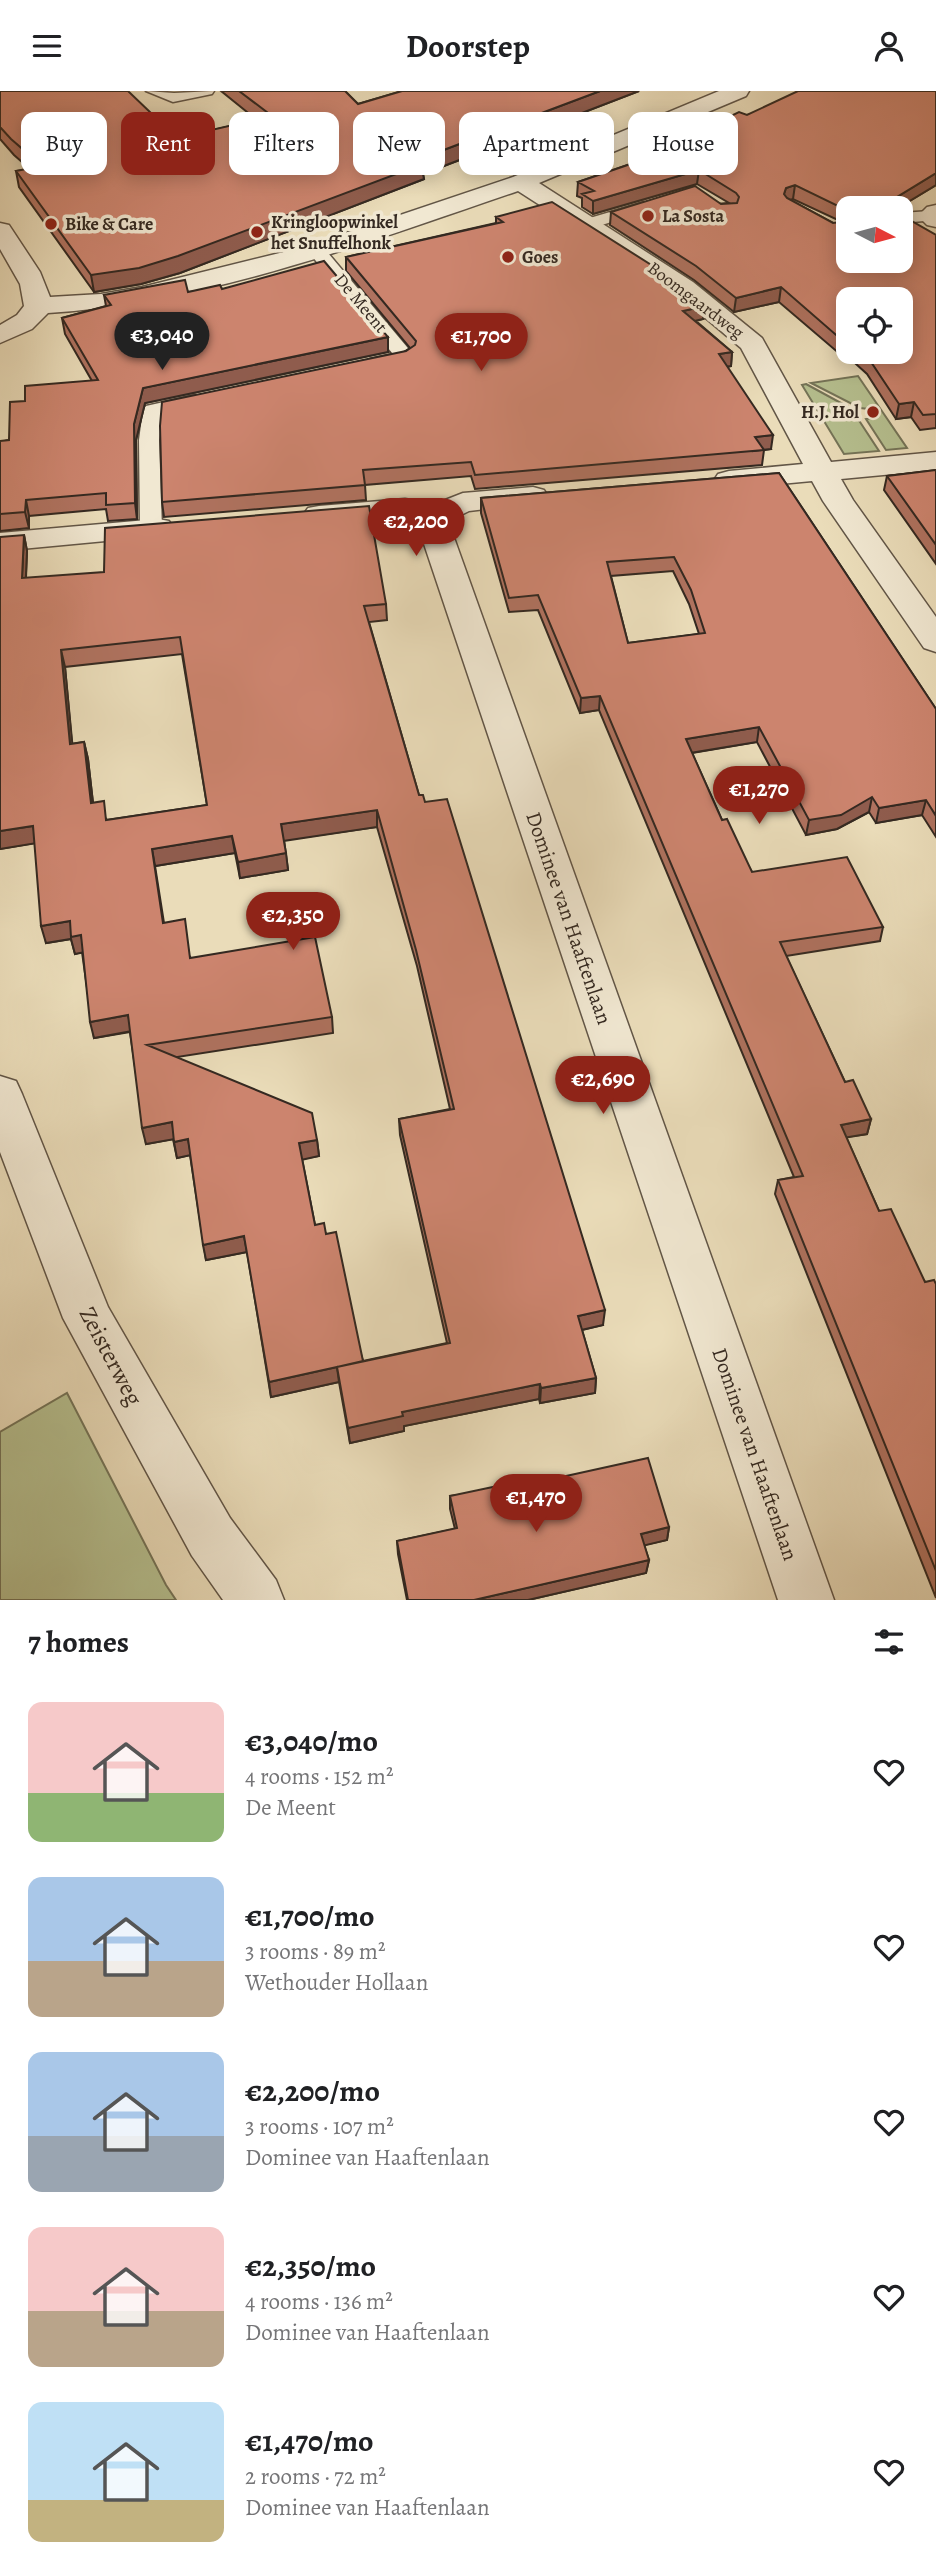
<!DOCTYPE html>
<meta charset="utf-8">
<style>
:root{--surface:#fff;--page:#f6f6f6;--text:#202124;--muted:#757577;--accent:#8f2418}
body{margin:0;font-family:Alegreya,serif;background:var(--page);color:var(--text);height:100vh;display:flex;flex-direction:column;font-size:26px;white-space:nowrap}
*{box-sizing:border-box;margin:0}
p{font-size:23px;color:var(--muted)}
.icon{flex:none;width:38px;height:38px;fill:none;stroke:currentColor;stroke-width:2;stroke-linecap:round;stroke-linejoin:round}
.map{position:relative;height:1509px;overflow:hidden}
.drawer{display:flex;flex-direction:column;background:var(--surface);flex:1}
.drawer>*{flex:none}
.guide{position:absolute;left:21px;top:21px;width:894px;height:63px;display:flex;gap:14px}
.needle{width:46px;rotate:96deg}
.controls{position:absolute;left:836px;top:105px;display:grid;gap:14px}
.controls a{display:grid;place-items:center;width:77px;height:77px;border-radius:14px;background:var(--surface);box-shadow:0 4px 18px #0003;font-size:35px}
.price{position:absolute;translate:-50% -60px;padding:0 16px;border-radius:24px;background:var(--accent);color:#fff;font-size:23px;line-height:46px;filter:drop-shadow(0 2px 4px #0008)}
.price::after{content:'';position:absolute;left:50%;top:42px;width:21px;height:16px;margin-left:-10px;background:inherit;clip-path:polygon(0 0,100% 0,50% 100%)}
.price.active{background:#222;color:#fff}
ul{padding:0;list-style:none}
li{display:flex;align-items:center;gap:21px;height:175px;padding:0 28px}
li span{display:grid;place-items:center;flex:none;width:196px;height:140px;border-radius:14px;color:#555}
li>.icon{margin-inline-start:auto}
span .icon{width:84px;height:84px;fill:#fffc;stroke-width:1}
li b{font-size:30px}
h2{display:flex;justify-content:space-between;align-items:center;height:84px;padding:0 28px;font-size:30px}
.pill{padding:0 24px;border-radius:14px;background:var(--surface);box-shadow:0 4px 18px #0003;font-size:24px;line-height:63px}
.pill.active{background:var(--accent);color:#fff}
header{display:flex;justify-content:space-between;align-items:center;height:91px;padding:0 28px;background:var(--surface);font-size:32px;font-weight:600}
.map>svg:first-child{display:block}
.green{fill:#b6c090;stroke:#757458;stroke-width:2}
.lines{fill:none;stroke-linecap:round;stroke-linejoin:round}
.service-casing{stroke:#625647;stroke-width:3}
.minor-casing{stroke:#625647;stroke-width:3}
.service{fill:#f1e8d2;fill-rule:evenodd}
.minor{fill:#f1e8d2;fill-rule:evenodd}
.wall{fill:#af725f;stroke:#342921;stroke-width:2;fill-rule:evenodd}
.shaded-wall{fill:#8f5c4d;stroke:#342921;stroke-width:2}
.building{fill:#cc846e;stroke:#342921;stroke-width:2;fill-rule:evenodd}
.poi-dot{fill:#8f2418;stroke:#f1e8d2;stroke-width:2.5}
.labels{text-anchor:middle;stroke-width:7;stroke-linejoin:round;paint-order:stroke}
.far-poi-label{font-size:18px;font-weight:bold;fill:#342921;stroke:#f1e8d2;text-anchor:start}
.far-street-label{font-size:18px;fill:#342921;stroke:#f1e8d2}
.street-label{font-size:21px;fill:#342921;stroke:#f1e8d2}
.near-street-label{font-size:24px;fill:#342921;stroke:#f1e8d2}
</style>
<header><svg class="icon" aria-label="menu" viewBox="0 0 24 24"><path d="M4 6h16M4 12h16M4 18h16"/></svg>Doorstep<svg class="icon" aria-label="person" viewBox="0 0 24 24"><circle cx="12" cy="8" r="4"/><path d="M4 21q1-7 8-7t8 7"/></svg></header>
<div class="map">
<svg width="936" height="1509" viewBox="0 0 936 1509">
<rect width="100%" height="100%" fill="#eadcb9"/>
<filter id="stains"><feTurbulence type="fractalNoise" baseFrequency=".00286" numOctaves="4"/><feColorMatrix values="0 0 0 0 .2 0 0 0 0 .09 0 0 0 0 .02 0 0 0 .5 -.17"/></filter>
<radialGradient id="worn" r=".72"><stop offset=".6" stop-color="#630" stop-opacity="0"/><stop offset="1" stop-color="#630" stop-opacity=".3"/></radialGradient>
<path class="green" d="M858 285 907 357 886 359 866 328 874 327 872 323 879 322 878 319 860 317 811 292Z
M806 293 852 318 848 319 854 328H858L879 360 844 363 802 294Z
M67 1302 166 1494 176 1509H0V1341Z"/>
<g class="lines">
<g class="service-casing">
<path id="service" d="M146 0 174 2 214 0 212 3 173 11Z
M644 111 652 116 650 119 589 138 581 133 583 129Z
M930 120 936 122V129L901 132V122Z
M317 155 323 156 412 262 414 266 412 270 377 278 370 276 368 272 370 268 393 263 311 164 308 160Z
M195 304 202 306 205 310 202 314 162 323 159 349 162 438 159 443H143L140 438 139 349 143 319 146 315Z"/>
</g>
<g class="minor-casing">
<path id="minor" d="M719 0H749L746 5 539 92 693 191 762 247 831 371 936 361V379L841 388 853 409 936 526V561L924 557 823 410 812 390 729 398 718 395 714 389 718 383 729 380 803 373 741 257 675 201 518 100C368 151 207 212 48 222L32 238 0 252V234L17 224 24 215 20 193 0 158V132L9 134 40 181 50 206 101 203 142 196 308 155 513 86Z
M936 114V136L927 134 918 125 927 116Z
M533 396 544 399 548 405 544 411 469 420 459 425 452 433V441L834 1509H778L420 441 422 430 405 426 319 433 308 431 303 424 308 417 319 415 405 408 435 413 463 402Z
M158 428 169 430 174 437 169 444 0 460V442Z
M0 985 16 990 22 1003 108 1216 230 1427 276 1489 284 1509H223L192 1465 63 1227 0 1061Z"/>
</g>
<use href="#service" class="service"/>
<use href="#minor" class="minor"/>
</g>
<path class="wall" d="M0 0 177 47 257 29 221 0H345L358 13 402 0H639L423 83 424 88 180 182 141 193 94 201 19 96 16 80 30 78 14 64 0 48Z
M936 0V94L898 117H849L840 130 793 108 790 109 833 132 936 144V337L920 339 911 326 896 328 867 283 845 263 841 264 779 211 734 221 694 189 610 134 611 121 729 112 697 93 593 123 582 116V107L577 105 578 91 645 68 646 66 747 24ZM849 208 901 261H849Z
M496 126 703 228 696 230 732 261 731 275 727 276 771 358 764 359 762 374 475 398 471 385 365 394 366 409 164 426 162 411 410 257 346 180V166L496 132Z
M222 198 388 261 145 312 136 349 137 428 108 430 106 418 29 425V437L0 440V351L9 349 25 310 92 290 65 243 62 227 106 215 104 204 188 201Z
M936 379V473L884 399 887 385Z
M779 382 936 618V746L922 724 876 732 869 721 837 738 806 744 757 651 692 662 722 729 752 781 883 836 880 850 786 865 845 991 871 1028 867 1043 846 1046 879 1120 925 1191 936 1193V1507L775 1103 778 1089 794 1086 599 619 580 622 538 519 509 521 481 422V407ZM673 480 689 513 699 543 628 552 611 485Z
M24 444 27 460 26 487 386 513 387 529 369 531 419 704 603 1234 582 1239 596 1287 595 1302 540 1312 539 1308 404 1335V1340L350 1352 339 1291 271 1306 247 1161 206 1169 190 1064 177 1067 173 1048 146 1053 130 941 94 947 82 861 75 863 71 848 46 852 35 752 0 758ZM182 563 207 714 107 729 93 712 88 668 84 651 72 653 65 576ZM377 736 417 875 450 1018 399 1028 400 1044 447 1252 363 1270 326 1143 315 1134 302 1068 319 1065 317 1049 177 966 333 942 332 926 191 867 164 832 155 775 235 762 240 787 288 779 284 749Z
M507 1398 669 1436 667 1449 644 1454 649 1469 646 1482 528 1509H407L398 1463 397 1450 455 1438 450 1418V1405Z"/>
<path class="shaded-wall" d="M600 0H639L423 83 424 88 180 182 141 193 94 201 91 184 417 69Z
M699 79 697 93 593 123V110Z
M936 82V94L898 117H883L884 114Z
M795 94 793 108 784 111V103L786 97Z
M853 115V117H849V129L840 130 842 117Z
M781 196 779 211 734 221 736 207Z
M705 215 703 228 682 233 683 220Z
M388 246V261L145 312 136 349 137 428 135 412 134 333 143 297Z
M847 249 845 263 841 264 843 250Z
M732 261 731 275 717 277 719 263Z
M914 311 911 326 896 328 899 313Z
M773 344 771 358 753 360 755 346Z
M26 409 29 425V437L25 421Z
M24 444 27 460 25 504 22 487Z
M61 559 65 576 74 670 70 653Z
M600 605 599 619 580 622 581 607Z
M759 636 757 651 684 663 686 648Z
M84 651 88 668 95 729 91 712Z
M872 706 869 721 837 738 806 744 809 729Z
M926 709 922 724 876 732 879 717Z
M377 719V736L283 750 281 733Z
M33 735 37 752 0 758V740Z
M232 745 235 762 155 775 152 758Z
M286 762 288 779 240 787 238 771Z
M70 830 81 844 85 861 75 863 71 848 46 852 41 835Z
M128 924 132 940 94 947 90 931Z
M871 1028 867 1043 837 1048 841 1034Z
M172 1031 175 1048 146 1053 142 1037Z
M188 1048 191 1064 177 1067 174 1051Z
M317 1049 319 1065 301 1069 299 1052Z
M244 1145 247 1161 206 1169 203 1154Z
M605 1219 603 1234 577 1240 578 1225Z
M337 1276 339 1291 271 1306 269 1291Z
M596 1287 595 1302 540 1312 541 1297Z
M540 1293 539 1308 404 1335V1340L350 1352 348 1337 402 1321Z
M669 1436 667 1449 638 1456 641 1443Z
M649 1469 646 1482 528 1509H474Z"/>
<path class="building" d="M0 0H128L177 47 272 25 239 0H345L358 13 402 0H600L417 69 423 73 178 165 139 177 91 184 16 80 42 75 11 48 0 36Z
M798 0H936V82L884 114 890 117H853V115L842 117 795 94 786 97 784 103 787 107 833 132 849 130V170H901V124L936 144V323L923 324 914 311 899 313 869 268 861 261H901V208H849V250L847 249 843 250 781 196 736 207 696 175 611 121 695 95 721 113 737 112 739 106 736 102 699 79 593 110 582 103 594 100 578 91 648 67 646 66 739 21 747 24Z
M552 111 675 189 705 215 683 220 732 261 719 263 773 344 755 346 764 359 475 384 471 371 363 379 365 394 162 411 160 335 162 311 406 260 415 254 416 250 346 166 503 131 496 126Z
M324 170 388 246 143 297 134 333 135 412 106 414V402L26 409 25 421 0 423V350L9 349 10 311 25 310V295L98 289 62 227 111 214 104 204 185 189 188 201 220 194 222 198Z
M936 379V454L887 385Z
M779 382 936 618V725L926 709 879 717 872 706 841 724 809 729 759 636 686 648 722 729 727 728 752 781 847 766 883 836 780 851 845 991 853 989 871 1028 841 1034 879 1120 891 1118 925 1191 934 1189 936 1193V1480L778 1089 803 1085 600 605 581 607 538 504 509 507 481 407ZM674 466 691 499 705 542 628 552 607 471Z
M369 415 386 513 364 515 419 704H423L425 711 447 708 605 1219 578 1225 596 1287 541 1297 540 1293 402 1321 403 1325 348 1337 337 1276 269 1291 244 1145 203 1154 188 1048 174 1051 172 1031 142 1037 128 924 90 931 81 844 71 846 70 830 41 835 33 735 0 740V446L24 444 22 487 104 481 105 437ZM180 546 207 714 106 729 104 710 91 712 84 651 70 653 61 559ZM377 719 416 859 454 1018 399 1028 450 1252 337 1276 363 1270 336 1141 326 1143 324 1132 315 1134 299 1052 317 1049 312 1022 147 954 332 926 315 846 190 867 185 828 163 832 152 758 232 745 238 771 286 762 281 733Z
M648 1367 669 1436 641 1443 649 1469 474 1509H408L397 1450 457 1437 450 1405 507 1393V1398Z"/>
<g class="poi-dot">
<circle cx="648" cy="125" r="7"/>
<circle cx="51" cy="133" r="7"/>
<circle cx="257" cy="141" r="7"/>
<circle cx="508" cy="166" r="7"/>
<circle cx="873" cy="321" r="7"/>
</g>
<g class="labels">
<g class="far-poi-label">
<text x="662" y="131">La Sosta</text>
<text x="271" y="137">Kringloopwinkel<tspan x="271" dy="21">het Snuffelhonk</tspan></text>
<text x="65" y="139">Bike &amp; Care</text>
<text x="522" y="172">Goes</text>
<text x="859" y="327" text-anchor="end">H.J. Hol</text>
</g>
<g class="far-street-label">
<text transform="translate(696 209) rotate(37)" y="6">Boomgaardweg</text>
<text transform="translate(361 212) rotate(50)" y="6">De Meent</text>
</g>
<g class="street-label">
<text transform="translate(569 827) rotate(71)" y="7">Dominee van Haaftenlaan</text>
<text transform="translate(755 1363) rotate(71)" y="7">Dominee van Haaftenlaan</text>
</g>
<g class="near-street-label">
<text transform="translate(111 1265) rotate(62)" y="8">Zeisterweg</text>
</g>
</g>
<rect width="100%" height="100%" filter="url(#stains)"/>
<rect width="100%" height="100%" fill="url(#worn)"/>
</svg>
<div class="controls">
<a><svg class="needle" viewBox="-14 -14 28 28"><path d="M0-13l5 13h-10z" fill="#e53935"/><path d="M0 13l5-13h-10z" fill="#757577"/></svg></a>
<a><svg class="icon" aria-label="locate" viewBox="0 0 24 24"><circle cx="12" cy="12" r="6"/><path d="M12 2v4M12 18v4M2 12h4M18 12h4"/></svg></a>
</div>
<b class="price active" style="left:162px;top:281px">€3,040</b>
<b class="price" style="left:481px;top:282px">€1,700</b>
<b class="price" style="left:416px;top:467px">€2,200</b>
<b class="price" style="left:759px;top:735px">€1,270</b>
<b class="price" style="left:293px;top:861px">€2,350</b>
<b class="price" style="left:603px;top:1025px">€2,690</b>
<b class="price" style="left:536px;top:1443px">€1,470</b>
<div class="guide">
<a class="pill">Buy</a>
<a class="pill active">Rent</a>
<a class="pill">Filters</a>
<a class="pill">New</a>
<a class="pill">Apartment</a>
<a class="pill">House</a>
</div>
</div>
<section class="drawer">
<h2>7 homes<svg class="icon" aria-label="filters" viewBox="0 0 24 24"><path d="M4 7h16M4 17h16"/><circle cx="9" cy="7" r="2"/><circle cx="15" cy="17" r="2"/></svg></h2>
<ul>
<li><span style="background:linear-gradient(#f6c9c9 65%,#8fb573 0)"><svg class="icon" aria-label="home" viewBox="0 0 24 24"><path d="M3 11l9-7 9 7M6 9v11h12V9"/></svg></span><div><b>€3,040/mo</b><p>4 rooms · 152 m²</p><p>De Meent</p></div><svg class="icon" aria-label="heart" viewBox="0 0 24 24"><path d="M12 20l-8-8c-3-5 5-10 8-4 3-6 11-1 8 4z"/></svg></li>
<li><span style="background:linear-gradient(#a9c7e8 60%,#b9a48a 0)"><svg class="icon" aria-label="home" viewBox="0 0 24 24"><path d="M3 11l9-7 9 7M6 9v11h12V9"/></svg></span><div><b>€1,700/mo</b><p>3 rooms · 89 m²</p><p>Wethouder Hollaan</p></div><svg class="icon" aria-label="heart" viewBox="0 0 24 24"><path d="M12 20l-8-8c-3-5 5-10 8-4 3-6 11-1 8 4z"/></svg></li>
<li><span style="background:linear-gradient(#a9c7e8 60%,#9aa5b1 0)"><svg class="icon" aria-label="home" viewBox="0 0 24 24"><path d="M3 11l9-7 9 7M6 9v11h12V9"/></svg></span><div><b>€2,200/mo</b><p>3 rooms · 107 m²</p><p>Dominee van Haaftenlaan</p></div><svg class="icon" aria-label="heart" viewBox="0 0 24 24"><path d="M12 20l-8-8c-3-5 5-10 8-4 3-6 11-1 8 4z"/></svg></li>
<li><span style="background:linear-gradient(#f6c9c9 60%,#b9a48a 0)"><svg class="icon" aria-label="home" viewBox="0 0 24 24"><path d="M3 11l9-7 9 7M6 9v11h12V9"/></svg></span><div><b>€2,350/mo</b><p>4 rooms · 136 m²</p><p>Dominee van Haaftenlaan</p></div><svg class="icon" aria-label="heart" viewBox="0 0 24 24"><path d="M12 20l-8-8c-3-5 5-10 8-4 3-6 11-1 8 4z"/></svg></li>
<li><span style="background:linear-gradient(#bfe0f5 70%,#c2b280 0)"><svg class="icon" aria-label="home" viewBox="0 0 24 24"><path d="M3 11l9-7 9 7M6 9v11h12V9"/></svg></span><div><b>€1,470/mo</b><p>2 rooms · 72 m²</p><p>Dominee van Haaftenlaan</p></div><svg class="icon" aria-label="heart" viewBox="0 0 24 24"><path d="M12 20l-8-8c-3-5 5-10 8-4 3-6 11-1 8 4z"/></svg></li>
</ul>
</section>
